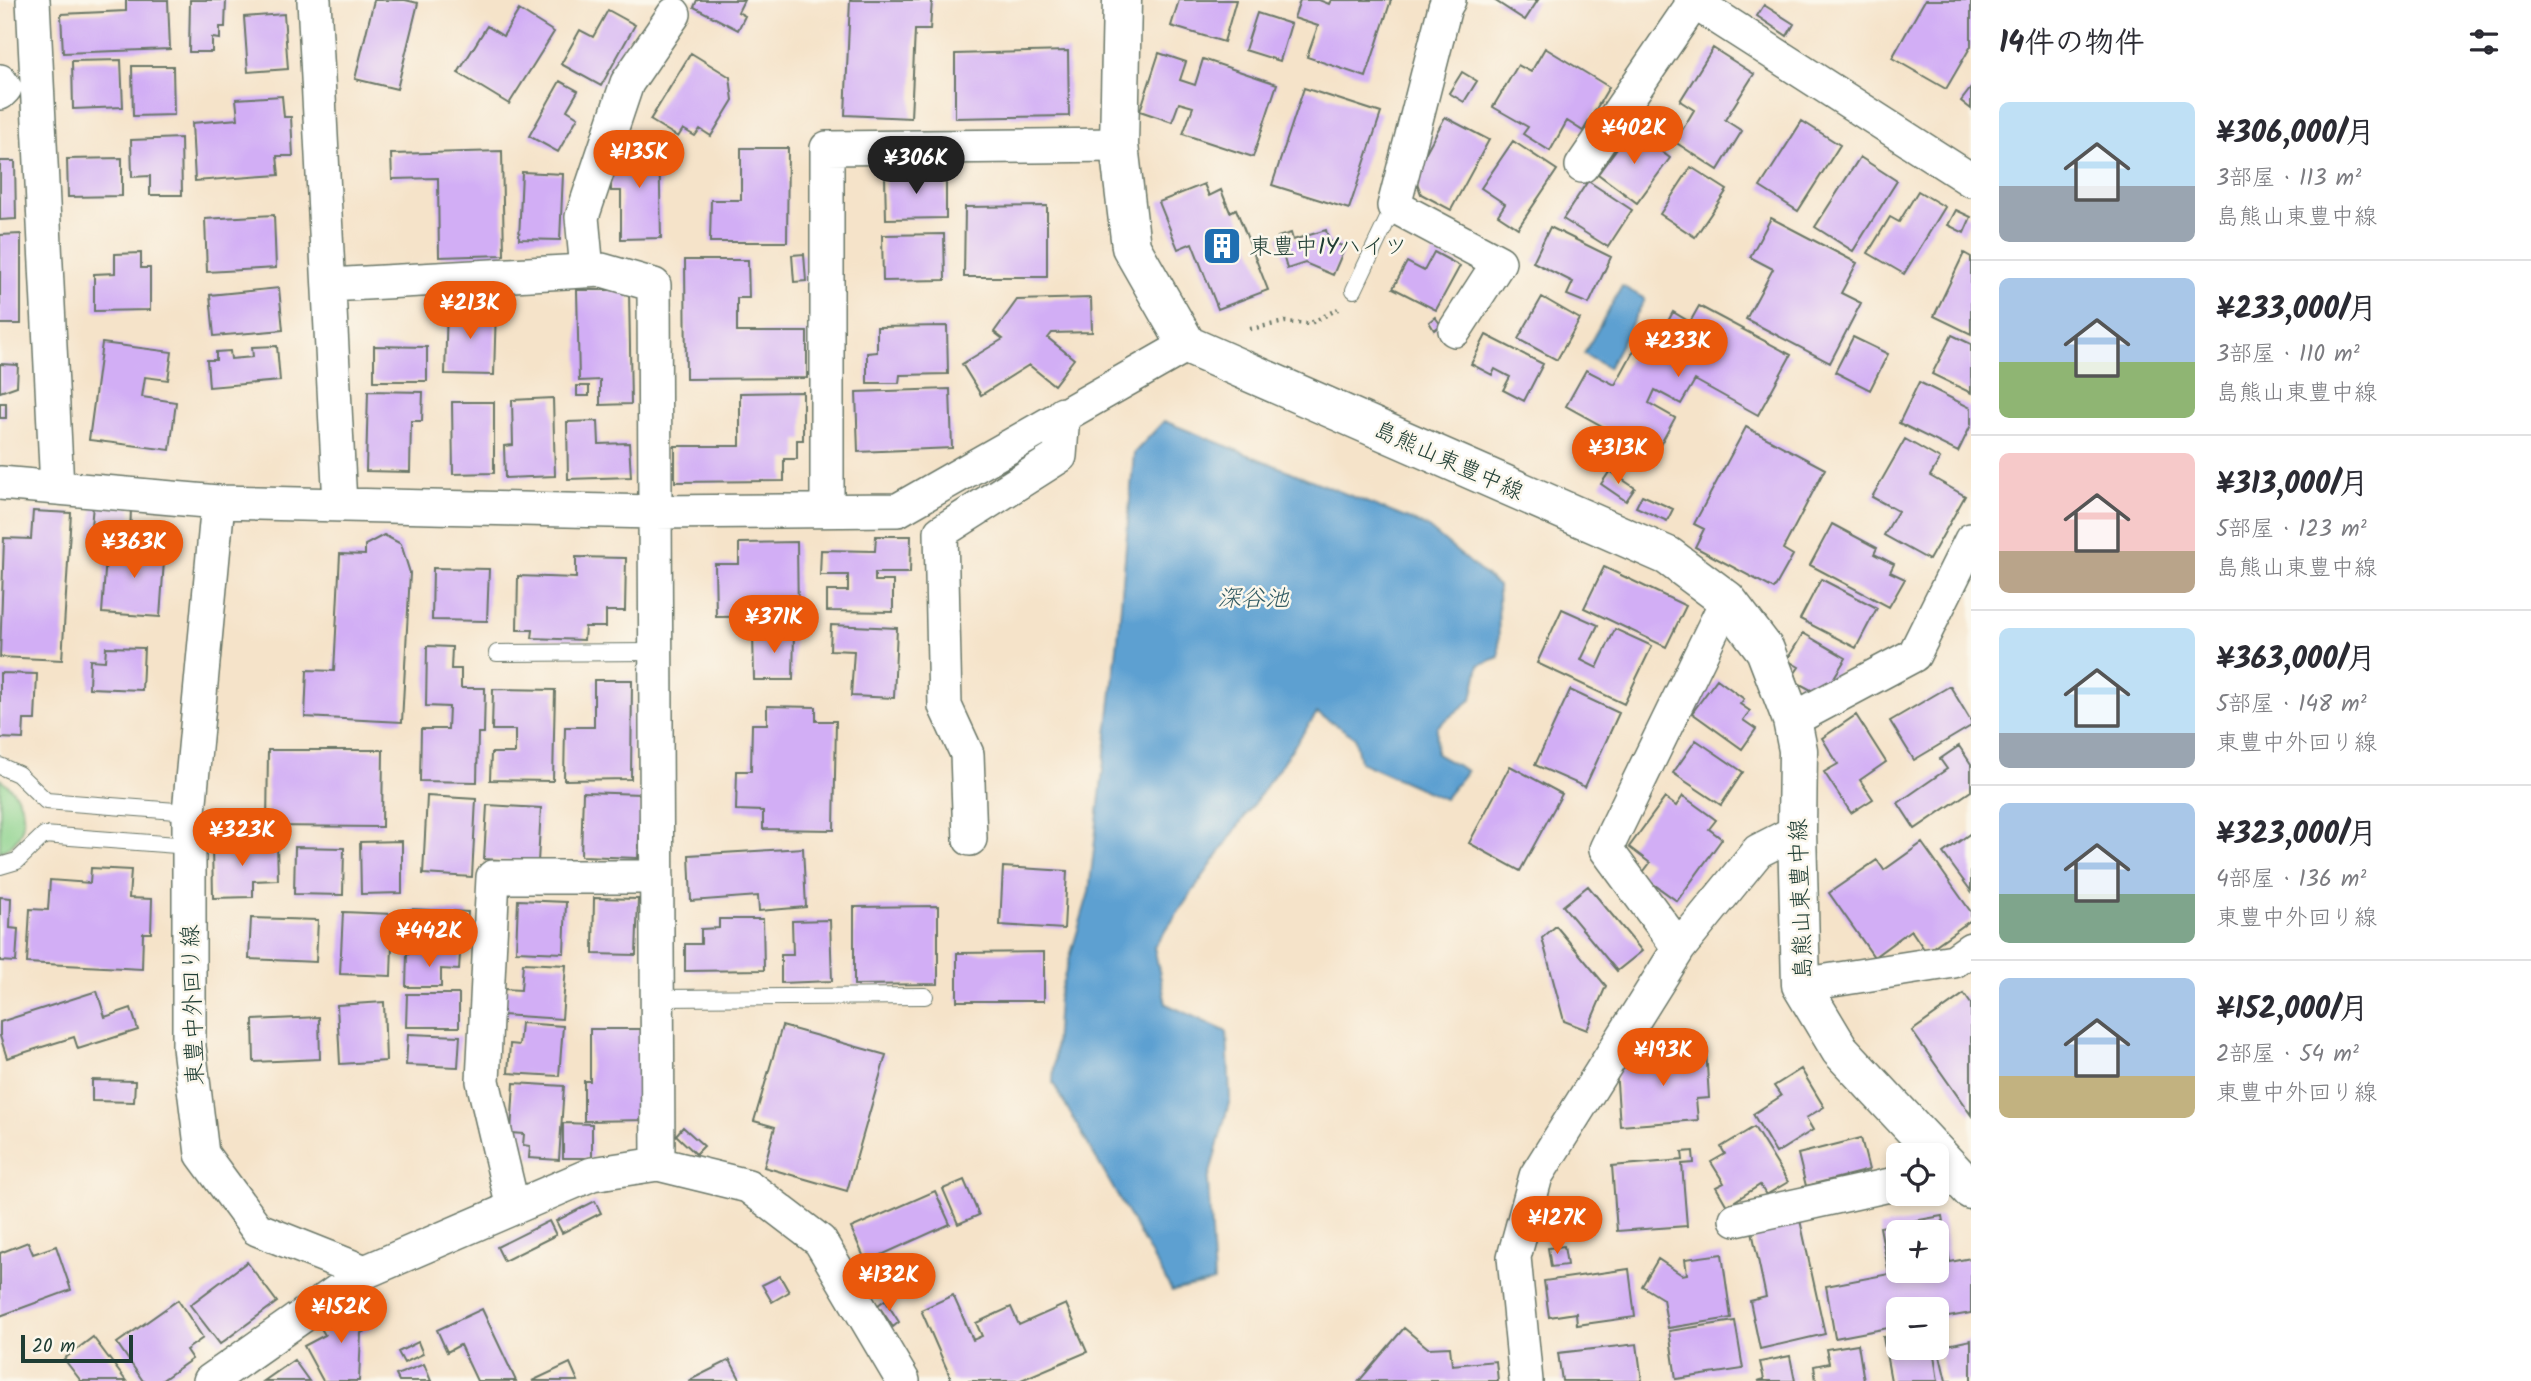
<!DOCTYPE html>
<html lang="ja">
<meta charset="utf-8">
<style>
:root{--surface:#fff;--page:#f7f7f7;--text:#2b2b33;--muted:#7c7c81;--line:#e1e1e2;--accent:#ea580c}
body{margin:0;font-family:Kalam,"Klee One",sans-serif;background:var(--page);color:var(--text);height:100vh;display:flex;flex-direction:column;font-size:26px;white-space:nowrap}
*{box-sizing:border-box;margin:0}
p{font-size:23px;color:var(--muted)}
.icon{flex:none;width:38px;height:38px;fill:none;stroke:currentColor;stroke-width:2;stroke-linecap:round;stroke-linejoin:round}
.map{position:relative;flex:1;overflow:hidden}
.drawer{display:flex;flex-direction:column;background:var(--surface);width:560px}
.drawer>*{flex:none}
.controls{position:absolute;left:1886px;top:1143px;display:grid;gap:14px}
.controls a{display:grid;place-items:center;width:63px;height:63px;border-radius:10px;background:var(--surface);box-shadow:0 4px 10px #0003;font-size:35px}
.scale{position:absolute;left:21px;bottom:18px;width:112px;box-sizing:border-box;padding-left:7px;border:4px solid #1f3d34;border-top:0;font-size:19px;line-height:24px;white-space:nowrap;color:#1f3d34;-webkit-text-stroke:5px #fbf7ec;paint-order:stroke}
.price{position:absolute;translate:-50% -60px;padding:0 16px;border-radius:24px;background:var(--accent);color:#fff;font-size:23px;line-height:46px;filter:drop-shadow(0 2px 4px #0008)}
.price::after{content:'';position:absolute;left:50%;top:42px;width:21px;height:16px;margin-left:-10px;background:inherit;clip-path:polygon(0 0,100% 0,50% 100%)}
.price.selected{background:#222;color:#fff}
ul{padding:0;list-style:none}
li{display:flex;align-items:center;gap:21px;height:175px;padding:0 28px}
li+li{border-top:2px solid var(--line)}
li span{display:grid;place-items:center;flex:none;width:196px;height:140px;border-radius:10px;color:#555}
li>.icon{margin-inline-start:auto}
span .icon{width:84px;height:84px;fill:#fffc;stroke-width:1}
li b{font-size:30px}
h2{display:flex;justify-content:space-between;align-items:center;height:84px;padding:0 28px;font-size:30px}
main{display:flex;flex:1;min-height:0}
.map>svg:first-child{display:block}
.green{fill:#8cd28c;stroke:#568860;stroke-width:2}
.water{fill:#5da0d1;stroke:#3e6e82;stroke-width:2}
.building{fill:#d2aef5;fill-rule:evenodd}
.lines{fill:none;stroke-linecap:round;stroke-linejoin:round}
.service-casing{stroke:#6a7768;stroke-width:18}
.minor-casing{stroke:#6a7768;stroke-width:36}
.tertiary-casing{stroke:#6a7768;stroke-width:41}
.path{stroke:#6a7768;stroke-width:4.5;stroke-dasharray:2 5;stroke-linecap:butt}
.service{stroke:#fff;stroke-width:16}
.minor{stroke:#fff;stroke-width:33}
.tertiary{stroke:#fff;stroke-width:38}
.labels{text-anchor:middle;stroke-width:5;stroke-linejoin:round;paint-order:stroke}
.poi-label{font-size:23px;fill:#1f3d34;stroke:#fbf7ec;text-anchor:start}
.street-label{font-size:23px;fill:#1f3d34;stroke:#fbf7ec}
.water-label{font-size:24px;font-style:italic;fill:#325b63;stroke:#fbf7ec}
</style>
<main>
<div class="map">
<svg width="1971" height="1381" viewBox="0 0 1971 1381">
<rect width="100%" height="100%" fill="#fbf7ec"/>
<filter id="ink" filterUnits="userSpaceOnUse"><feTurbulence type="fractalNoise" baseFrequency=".0143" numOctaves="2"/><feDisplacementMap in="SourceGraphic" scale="14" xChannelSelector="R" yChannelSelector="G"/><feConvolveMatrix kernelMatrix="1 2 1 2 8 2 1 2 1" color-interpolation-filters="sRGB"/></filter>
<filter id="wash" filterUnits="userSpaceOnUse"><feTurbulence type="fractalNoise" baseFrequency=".00686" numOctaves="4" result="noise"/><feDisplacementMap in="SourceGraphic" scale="28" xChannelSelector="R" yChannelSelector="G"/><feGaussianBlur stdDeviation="1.57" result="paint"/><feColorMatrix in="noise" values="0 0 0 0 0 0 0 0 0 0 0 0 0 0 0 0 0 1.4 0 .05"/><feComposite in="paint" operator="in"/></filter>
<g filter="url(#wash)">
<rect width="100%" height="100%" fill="#f5e3c9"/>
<path class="green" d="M0 779C28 797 34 837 0 852Z"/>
<path class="water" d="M1622 286 1645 299 1608 368 1584 354Z
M1164 421 1426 526 1498 586 1499 657 1479 665 1472 699 1437 727 1436 754 1467 771 1444 799 1360 762 1355 737 1317 713 1154 947 1166 1004 1227 1032 1230 1099 1208 1181 1214 1282 1172 1291 1053 1083 1058 998 1089 892 1118 639 1134 453Z"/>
<g id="blocks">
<path class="building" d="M126 0H168L170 49 63 53 61 14 126 11Z
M190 0H226L225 27H220V39L212 38V52H189Z
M374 0H405L418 3 397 89 355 79Z
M697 0H744L738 12 745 16 738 30 694 7Z
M850 0H932L930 30H915L911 118 845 115Z
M1179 0H1236L1224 42 1171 26Z
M1300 0H1319L1329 4 1331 0H1391L1366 77 1307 57 1318 26 1294 18Z
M1494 0H1538L1525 20Z
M1925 0H1971V46L1946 89 1892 58Z
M1764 5 1794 24 1787 36 1757 16Z
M519 10 554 32 509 104 458 73 487 26 503 36Z
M608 10 635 25 601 86 561 64 580 30 593 37Z
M1257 13 1291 24 1280 61 1245 50Z
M284 14 288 69 248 72 244 17Z
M1545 48 1609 87 1583 131 1567 121 1550 151 1523 134 1528 127 1493 107 1518 65 1531 72Z
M1713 48 1754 74 1725 120 1742 131 1718 170 1675 142 1694 110 1680 101Z
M1068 51 1069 116 955 118V54Z
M691 53 730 77 733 100 711 136 700 129 695 136 683 129 678 137 650 120Z
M1159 53 1186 62 1180 80 1195 85 1203 59 1277 84 1253 157 1183 134 1193 107 1179 103 1172 122 1140 111Z
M121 60 123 107 73 109 72 61Z
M132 66H173L174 115 133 116Z
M1462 72 1477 81 1464 102 1449 93Z
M560 81 578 91 567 110 578 117 558 152 529 136Z
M1304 88 1381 113 1349 209 1272 185Z
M1971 88V109L1961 101Z
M282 96 284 117H291L293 156H277L279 175 195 181 192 123 238 119 236 99Z
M1445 117 1489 140 1451 210 1421 194 1414 174Z
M1802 121 1840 145 1798 211 1760 187Z
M1631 129 1670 158 1637 203 1598 174Z
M181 138 182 195H150V176L132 177 131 140Z
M1513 141 1557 170 1518 228 1498 215 1505 204 1481 188Z
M619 142H659L661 238 621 239V191H611V168H620Z
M741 148H788L787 242H710L711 200H741Z
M502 151 504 255 439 257 438 178 392 179 391 154Z
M1860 157 1897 181 1853 251 1815 227Z
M122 158V196L68 197 67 159Z
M0 161H15L16 219 0 220Z
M1691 167 1727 190 1695 237 1660 214Z
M522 172 563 174 560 240 519 239Z
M946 174V218L886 219 885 175Z
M1588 181 1632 210 1608 247 1563 219Z
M1204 184 1209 196 1221 190 1230 212 1236 209 1268 290 1218 309 1192 243 1178 249 1159 202Z
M1918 191 1945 207 1904 274 1868 253 1890 217 1899 222Z
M1047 206V277H964L965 207Z
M1956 210 1971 217 1964 233 1948 225Z
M274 215 276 268 207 272 205 219Z
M1771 218 1857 263 1841 293 1861 303 1830 363 1746 319 1773 269 1750 257Z
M1550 227 1611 257 1589 304 1567 295 1573 282 1533 262Z
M1326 230 1329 241 1345 247 1333 275 1305 263 1287 269 1278 237 1291 233 1293 240Z
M21 234V324H0V235Z
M944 234 945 280 883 281 882 235Z
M1434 252 1460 266 1436 310 1393 288 1407 262 1424 271Z
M141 253V268H150V310L94 311V274L115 273V254Z
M1964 253 1971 257V334L1934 316Z
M804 254 806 281 794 282 792 255Z
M685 260H748L749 298H737V332H807V378L686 379Z
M279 288 283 330 214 336 210 295Z
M577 290H629L631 404 600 405V380L579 381Z
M1542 297 1580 319 1557 360 1518 339Z
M1091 298 1092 332 1052 333 1048 338 1074 359 1054 385 1029 365 981 395 962 364 1003 339 994 332 1017 300Z
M1699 306 1791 355 1758 415 1695 380 1681 404 1655 390 1649 403 1675 418 1648 467 1603 442 1609 430 1566 406 1586 370 1615 385 1645 330 1659 338 1673 312 1690 322Z
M447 307 496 308 494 375 445 374Z
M1435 317 1441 325 1434 330 1429 322Z
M947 326 948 374 900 375 899 383H867V353L877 352V327Z
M1486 335 1543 364 1524 401 1503 390 1510 377 1495 369 1492 375 1471 364Z
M1952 335 1971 344V393L1932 374Z
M1853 337 1888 354 1870 390 1835 372Z
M102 343 172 352 168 380 145 377 142 397 176 402 170 450 89 440Z
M277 346 280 381 209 387 207 360H216V352L230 351 231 359 253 357 252 347Z
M374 346 427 347V381H374Z
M0 364 18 365 17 386 0 392Z
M1919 382 1971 408V425L1958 452 1899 423Z
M577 386H589V396H577Z
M950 389 952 448 858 452 856 392Z
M368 391 423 392 422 421H411L410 472 366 471Z
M803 392V440H797V459H784V481L675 482V446H740V393Z
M553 398 555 476 505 478 504 446 513 445 512 400Z
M452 402H494V473L453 474Z
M0 403H6V418H0Z
M598 421 599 444 629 443 631 477 568 479 567 422Z
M1746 427 1825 469 1783 549 1793 555 1774 589 1695 547 1704 529 1694 524Z
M1905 439 1940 459 1930 476 1965 496 1929 560 1884 535 1898 511 1872 497Z
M1610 471 1635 488 1626 501 1601 484Z
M1642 495 1673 509 1667 521 1636 507Z
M93 505 131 507 130 539 90 537Z
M33 511 71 513 62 660 0 657 4 538 31 539Z
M1832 524 1877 548 1874 554 1894 564 1890 572 1905 579 1889 607 1810 565Z
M384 535 401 544 410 573 402 722 305 717 307 670 334 671 340 554 365 555V545Z
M876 536H911L910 573H875V581H893V612L827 611V591H848V575H820L821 550 875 551Z
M797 542 798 616 716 617 715 564H739V543Z
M107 543 165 547 160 617 102 613Z
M576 557 626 558 625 611H606V627H585L584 640 532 638 533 630H517L518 576 576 578Z
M1604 567 1686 606 1666 647 1584 608Z
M433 568 489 569 487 621 432 620Z
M1821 579 1877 608 1856 648 1800 619Z
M1562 609 1598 625 1581 660 1597 668 1615 629 1652 646 1624 704 1537 663Z
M831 625 897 628 894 698 851 696 854 651 830 650Z
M753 631H794L793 680H754Z
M1803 633 1846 658 1833 679 1813 691 1798 683 1795 673 1799 667 1787 660Z
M427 646 452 647 451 669H461V688H485L484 733H478L477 782 420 781 421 729H448L449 707 426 706Z
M106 647 144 648 142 690 89 688 90 660 105 661Z
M0 673 37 674 35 720H24L23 739 0 738Z
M1717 679 1744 699 1740 704 1750 711 1743 720 1756 729 1742 749 1692 713Z
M594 680H632L631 779 564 780 565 727H594Z
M1950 686 1971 721V726L1914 760 1890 721Z
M493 689 555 690 553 781 490 780 491 753H515V730H492Z
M1570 690 1619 713 1585 787 1535 765Z
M767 706 816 707V721H836L834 830 763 829V811L736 810 737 771H751L752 724H767Z
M1856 715 1886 762 1860 780 1873 799 1851 813 1824 772 1838 764 1822 738Z
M1696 740 1743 772 1721 805 1673 773Z
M1959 746 1971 764V791L1915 829 1898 803 1947 769 1940 759Z
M268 750H383L382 827 267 826Z
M1510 766 1562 794 1520 871 1469 843Z
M583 792 641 794 638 858 581 856Z
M427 796 476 799 472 877 423 874Z
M1683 796 1716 820 1709 829 1722 839 1677 901 1641 875 1650 863 1629 847 1665 798 1676 806Z
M487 805 541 808 538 862 484 859Z
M1971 833V891L1943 853Z
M402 841V893L361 894 360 842Z
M277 843 278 880 253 881V897L213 898 212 845Z
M1922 843 1971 912V920L1926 952 1911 930 1874 957 1829 893 1877 860 1884 870Z
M295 847 344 848 343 895 294 894Z
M803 848 806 907 759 911 758 896 691 901 689 855Z
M1003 867 1067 871 1064 929 1000 925Z
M91 868 131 870 129 898 152 899 151 933H143L142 969 27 963 30 909 48 910 50 880 90 883Z
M1588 886 1642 951 1617 971 1563 906Z
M0 897 11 898 10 928 18 929 16 962 0 961Z
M594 898 638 899 636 955 593 954Z
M518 900 566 902 564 953 516 951Z
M938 906V984L854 985V907Z
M411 909 468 912 465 944 409 941Z
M343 912 393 914 391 976 340 974Z
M251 918 318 920 316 962 249 959Z
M719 919H763L764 970 685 971V944H701V929L719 928Z
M830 920 832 981 781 983V955H793L792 921Z
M1556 926 1606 986 1587 1030 1564 1021 1542 938Z
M1044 952V1001H957V953Z
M407 953 460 954 459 970 441 969V987H406Z
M523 963 566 965 562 1019 502 1015 503 989 521 990Z
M97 991 105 1017 131 1008 138 1030 78 1049 74 1037 7 1058 0 1036V1022Z
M407 994H459V1027H406Z
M1964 994 1971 1004V1115L1912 1031Z
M384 1002 386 1061 340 1064 337 1005Z
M319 1017 320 1059 254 1062 253 1020Z
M521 1023 563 1026 559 1076 508 1073 510 1044 519 1045Z
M782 1026 886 1055 847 1191 764 1167 775 1127 754 1121Z
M590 1029H648L649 1120 584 1121V1081H590Z
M408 1034 460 1036 458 1067 406 1065Z
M1706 1049 1709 1098 1696 1099 1698 1120 1620 1126 1616 1069 1650 1066 1649 1053Z
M1801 1069 1824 1107 1806 1118 1813 1130 1776 1153 1753 1114 1781 1096 1774 1086Z
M92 1080 135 1081 134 1102 92 1101Z
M514 1083 564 1086 559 1160 529 1158 530 1146 523 1145 524 1134 511 1133Z
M563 1123 592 1124V1158H563Z
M683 1127 704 1146 696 1154 676 1135Z
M1754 1127 1788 1182 1766 1195 1760 1185 1727 1206 1716 1187 1724 1183 1711 1162 1725 1154 1721 1147Z
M1861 1138 1869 1170 1806 1186 1798 1154Z
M1693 1151 1694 1163 1682 1164 1687 1226 1617 1231 1612 1166 1683 1160 1682 1152Z
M964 1180 979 1215 958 1224 943 1189Z
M935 1191 950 1224 866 1262 851 1228Z
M595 1201 601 1213 562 1233 556 1221Z
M1942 1216 1950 1262 1971 1258V1313L1937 1319V1309H1899V1326L1835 1338 1826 1286 1889 1274 1880 1227ZM1899 1232H1937V1270H1899Z
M1800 1220 1825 1334 1760 1349 1750 1301 1766 1297 1752 1231Z
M549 1221 556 1235 504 1261 497 1247Z
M28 1242 33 1254 56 1246 71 1290 0 1316V1253Z
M1564 1246 1567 1265 1551 1267 1548 1248Z
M1722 1254 1731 1318 1668 1328 1663 1299 1642 1286 1658 1259 1682 1275 1687 1274 1685 1259Z
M247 1262 277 1302 220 1344 190 1305Z
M1629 1269 1635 1317 1577 1325 1576 1313 1549 1317 1544 1281Z
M780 1276 789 1292 772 1302 762 1285Z
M953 1295 973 1340 982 1336 976 1323 1011 1307 1019 1325 1066 1304 1087 1352 1019 1381H952L921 1310Z
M178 1300 203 1338 186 1350 192 1359 161 1381H143L117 1343Z
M885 1300 899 1322 893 1327 878 1305Z
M361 1302 374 1326 361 1333 359 1381H323L304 1346 325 1335 319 1325Z
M482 1309 516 1381H477L460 1345 447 1352 437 1330Z
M1735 1321 1743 1369 1676 1379 1669 1331Z
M1404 1328 1428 1348 1450 1347 1452 1365 1496 1361 1498 1381H1359Z
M1899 1335V1348H1933L1938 1381H1891L1883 1337Z
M93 1337 126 1381H81L64 1359Z
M1971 1340V1381H1946L1938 1347Z
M418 1342 423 1354 404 1363 398 1352Z
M1637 1344 1642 1381H1562L1558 1353Z
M1858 1344 1864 1381H1816L1814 1366 1829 1363 1826 1349Z
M1790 1356 1795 1381H1758L1764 1379 1760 1362Z
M294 1360 309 1381H264Z
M730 1360 741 1381H688Z
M570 1363 578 1381H532Z
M424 1364 431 1381H399L396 1375Z"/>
</g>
</g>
<g filter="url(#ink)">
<use href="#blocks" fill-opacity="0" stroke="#6a7768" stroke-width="2"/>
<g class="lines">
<g class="service-casing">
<path id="service" d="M1354 290 1394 206
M497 653 655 652
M0 766 18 774 46 801 189 812
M0 866 17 861 44 835 190 846
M657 998 925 996"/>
</g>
<g class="minor-casing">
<path id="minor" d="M33 0 57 488
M314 0 340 504
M1449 0 1445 7 1394 206 1499 262 1455 330
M1691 0 1971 180
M0 81 5 88 0 93
M1582 166 1694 2
M587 270 582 217 627 83 674 14
M329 285 602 270 654 285 658 1164
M0 483 218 502 654 512 898 510 1187 345
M218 502 189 812V1047L202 1154 257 1229 365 1272 592 1174 658 1164 748 1186 820 1241 903 1381
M827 510V148L1119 145
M1792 720 1914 655 1971 540
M970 839 967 754 945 706 941 532 1060 456 1063 414
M1679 948 1606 849 1727 600
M1801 985 1954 961 1971 949
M513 1208 483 1081 493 877H657
M1736 1219 1899 1183
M210 1381 365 1272
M1526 1381 1514 1257 1536 1176 1679 948 1758 851 1797 831"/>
</g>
<g class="tertiary-casing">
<path id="tertiary" d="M1122 0 1119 145 1131 247 1187 345 1668 556 1727 600 1765 650 1792 720 1798 750 1797 831 1801 985 1840 1050 1971 1190"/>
</g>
<path class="path" d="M1250 329 1285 322 1309 324 1338 309"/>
<use href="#service" class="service"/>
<use href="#minor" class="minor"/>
<use href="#tertiary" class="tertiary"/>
</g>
</g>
<defs>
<g id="building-square" transform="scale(2.0125)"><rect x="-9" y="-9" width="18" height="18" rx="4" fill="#1f6fb2" stroke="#fbf7ec"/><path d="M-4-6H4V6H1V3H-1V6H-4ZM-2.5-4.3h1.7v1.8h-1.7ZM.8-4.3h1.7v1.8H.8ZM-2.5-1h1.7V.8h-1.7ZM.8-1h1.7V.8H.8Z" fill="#fff"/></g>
</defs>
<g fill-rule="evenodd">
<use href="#building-square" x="1222" y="246"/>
</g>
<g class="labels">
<g class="poi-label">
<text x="1249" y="254">東豊中IYハイツ</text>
</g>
<g class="street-label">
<text transform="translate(1449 460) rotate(24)" y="8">島熊山東豊中線</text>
<text transform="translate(1800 899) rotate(-92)" y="8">島熊山東豊中線</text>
<text transform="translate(192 1005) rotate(-92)" y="8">東豊中外回り線</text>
</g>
<g class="water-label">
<text x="1253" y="606">深谷池</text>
</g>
</g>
</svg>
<div class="controls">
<a><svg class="icon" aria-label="locate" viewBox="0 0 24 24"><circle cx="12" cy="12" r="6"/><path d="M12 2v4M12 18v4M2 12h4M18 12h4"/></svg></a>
<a>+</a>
<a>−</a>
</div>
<div class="scale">20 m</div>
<b class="price" style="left:1634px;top:166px">¥402K</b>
<b class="price" style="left:639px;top:190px">¥135K</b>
<b class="price selected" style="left:916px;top:196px">¥306K</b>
<b class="price" style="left:470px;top:341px">¥213K</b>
<b class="price" style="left:1678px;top:379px">¥233K</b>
<b class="price" style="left:1618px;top:486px">¥313K</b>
<b class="price" style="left:134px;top:580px">¥363K</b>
<b class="price" style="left:774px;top:655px">¥371K</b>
<b class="price" style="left:242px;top:868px">¥323K</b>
<b class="price" style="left:429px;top:969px">¥442K</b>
<b class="price" style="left:1663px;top:1088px">¥193K</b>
<b class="price" style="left:1557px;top:1256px">¥127K</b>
<b class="price" style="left:889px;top:1313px">¥132K</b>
<b class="price" style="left:341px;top:1345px">¥152K</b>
</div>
<section class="drawer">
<h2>14件の物件<svg class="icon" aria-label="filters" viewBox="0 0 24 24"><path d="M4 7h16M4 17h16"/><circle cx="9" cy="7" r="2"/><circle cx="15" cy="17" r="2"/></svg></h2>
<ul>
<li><span style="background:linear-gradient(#bfe0f5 60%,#9aa5b1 0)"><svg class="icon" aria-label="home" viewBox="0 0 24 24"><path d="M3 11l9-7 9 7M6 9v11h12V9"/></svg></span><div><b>¥306,000/月</b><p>3部屋 · 113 m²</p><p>島熊山東豊中線</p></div></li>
<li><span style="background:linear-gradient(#a9c7e8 60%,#8fb573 0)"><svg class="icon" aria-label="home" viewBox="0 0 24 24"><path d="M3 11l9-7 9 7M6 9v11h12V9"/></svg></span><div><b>¥233,000/月</b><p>3部屋 · 110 m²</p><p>島熊山東豊中線</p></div></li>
<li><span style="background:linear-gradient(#f6c9c9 70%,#b9a48a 0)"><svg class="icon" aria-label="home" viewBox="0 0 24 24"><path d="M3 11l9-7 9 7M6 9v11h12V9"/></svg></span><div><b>¥313,000/月</b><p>5部屋 · 123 m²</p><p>島熊山東豊中線</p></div></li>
<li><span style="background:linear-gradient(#bfe0f5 75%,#9aa5b1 0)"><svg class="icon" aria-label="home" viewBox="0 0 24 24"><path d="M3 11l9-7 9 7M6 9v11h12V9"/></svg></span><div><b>¥363,000/月</b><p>5部屋 · 148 m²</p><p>東豊中外回り線</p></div></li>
<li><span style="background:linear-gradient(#a9c7e8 65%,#7fa58c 0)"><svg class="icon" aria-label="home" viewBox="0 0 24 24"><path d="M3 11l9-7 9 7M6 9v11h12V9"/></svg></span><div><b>¥323,000/月</b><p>4部屋 · 136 m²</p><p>東豊中外回り線</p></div></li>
<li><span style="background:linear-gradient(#a9c7e8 70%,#c2b280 0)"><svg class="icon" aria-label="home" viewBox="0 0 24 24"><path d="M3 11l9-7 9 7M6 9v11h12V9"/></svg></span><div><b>¥152,000/月</b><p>2部屋 · 54 m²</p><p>東豊中外回り線</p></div></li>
</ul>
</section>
</main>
